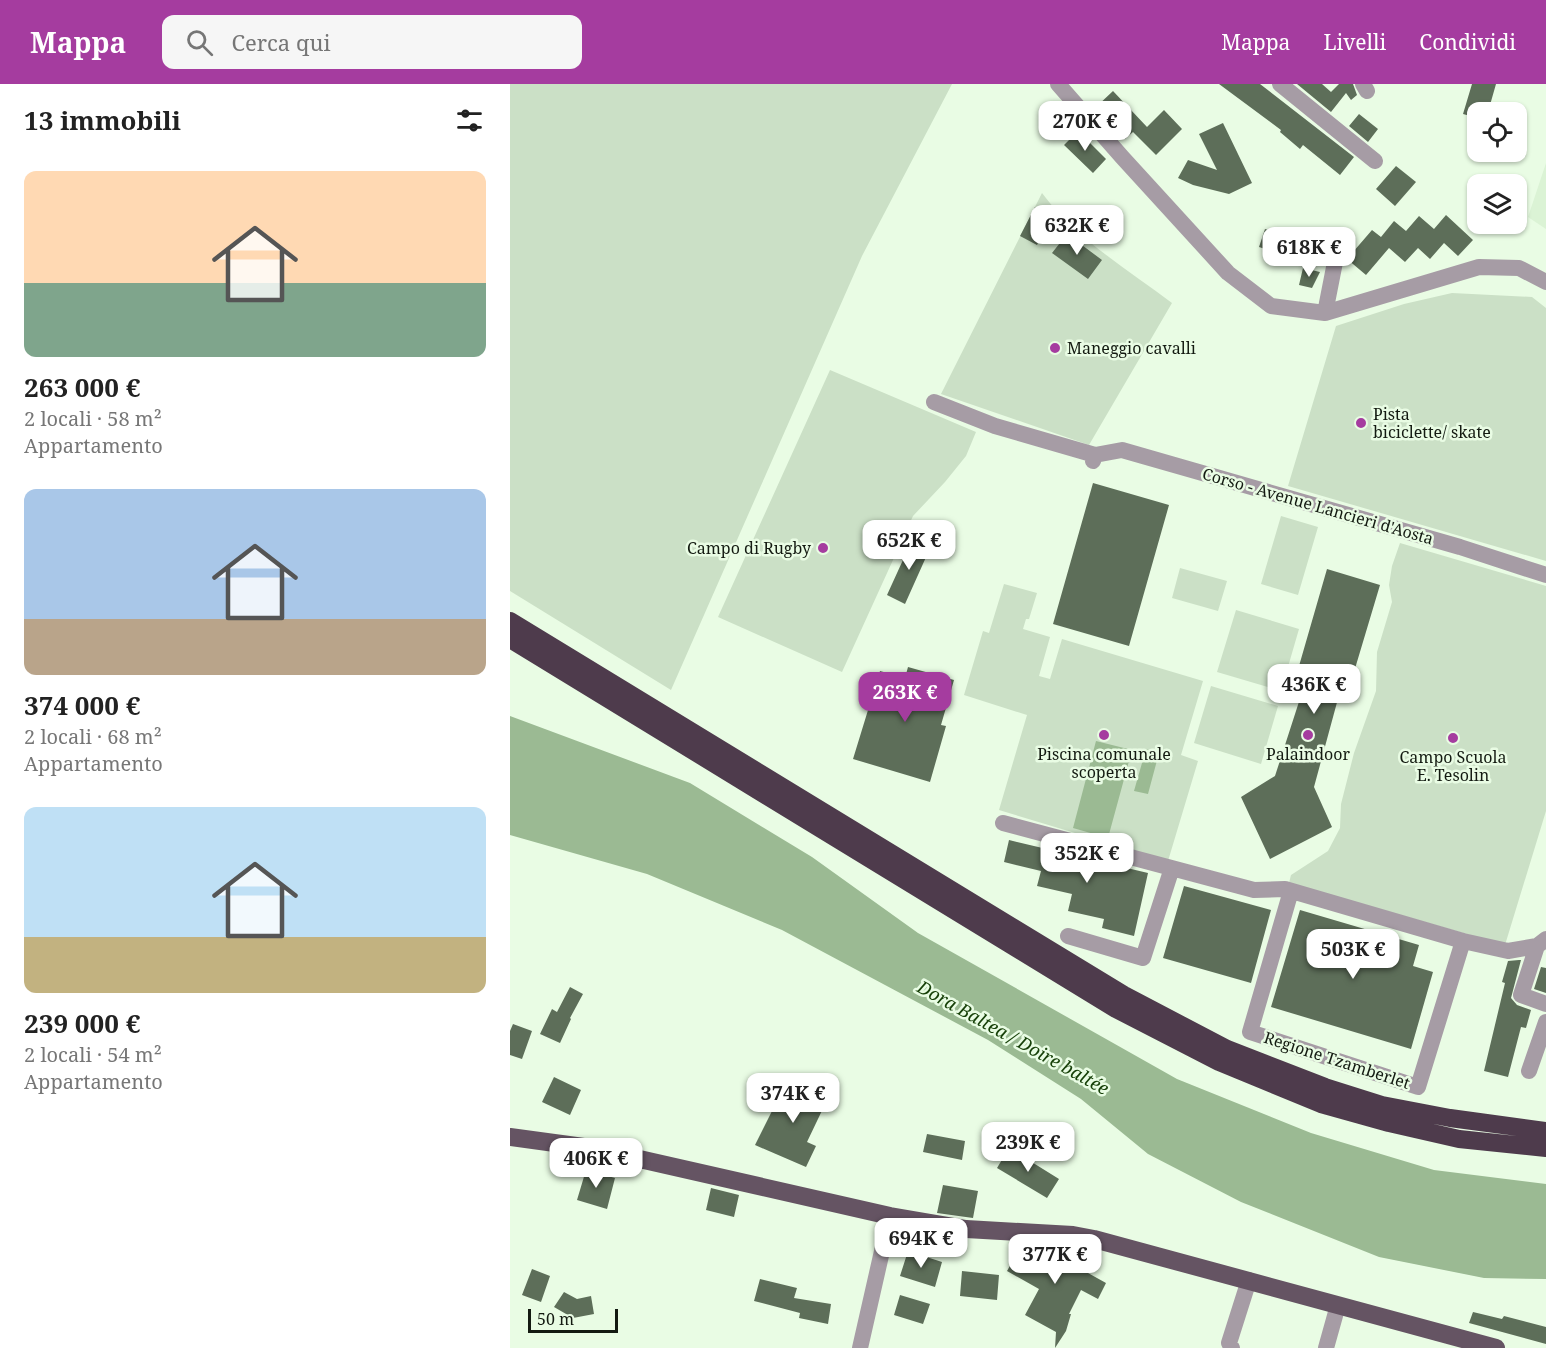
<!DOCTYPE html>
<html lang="it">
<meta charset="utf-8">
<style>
:root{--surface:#fff;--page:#f6f6f6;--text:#222;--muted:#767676;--accent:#a53c9f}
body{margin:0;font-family:"Noto Serif",serif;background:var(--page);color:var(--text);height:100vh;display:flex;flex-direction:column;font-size:22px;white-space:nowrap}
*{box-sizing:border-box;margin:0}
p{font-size:20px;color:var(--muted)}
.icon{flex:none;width:33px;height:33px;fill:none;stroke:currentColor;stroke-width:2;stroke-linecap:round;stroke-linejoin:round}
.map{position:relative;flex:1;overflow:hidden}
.panel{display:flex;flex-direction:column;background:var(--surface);width:510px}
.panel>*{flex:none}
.tools{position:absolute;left:957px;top:18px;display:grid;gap:12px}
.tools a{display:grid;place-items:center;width:60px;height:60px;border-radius:12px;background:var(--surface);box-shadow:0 2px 4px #0004;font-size:30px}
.scale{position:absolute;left:18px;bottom:15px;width:90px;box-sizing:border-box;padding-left:6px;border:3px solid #131a11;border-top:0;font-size:16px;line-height:21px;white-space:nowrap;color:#131a11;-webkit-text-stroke:4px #e9fce4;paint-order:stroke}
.price{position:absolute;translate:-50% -51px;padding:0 14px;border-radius:12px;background:#fff;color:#222;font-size:20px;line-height:39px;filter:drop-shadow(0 2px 3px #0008)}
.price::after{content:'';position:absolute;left:50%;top:36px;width:18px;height:14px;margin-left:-9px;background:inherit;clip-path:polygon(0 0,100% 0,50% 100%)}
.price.selected{background:var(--accent);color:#fff}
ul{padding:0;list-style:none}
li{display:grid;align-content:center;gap:12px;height:318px;padding:0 24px}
li span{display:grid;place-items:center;height:186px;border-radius:12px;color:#555}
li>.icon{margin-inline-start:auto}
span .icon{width:108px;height:108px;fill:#fffc;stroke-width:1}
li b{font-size:26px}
h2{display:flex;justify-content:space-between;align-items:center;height:72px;padding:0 24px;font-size:26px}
header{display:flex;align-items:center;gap:36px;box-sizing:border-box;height:84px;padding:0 30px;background:var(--accent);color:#fff}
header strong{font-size:28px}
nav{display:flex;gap:33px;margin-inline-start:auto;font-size:21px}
.search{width:420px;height:54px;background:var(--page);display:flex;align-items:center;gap:15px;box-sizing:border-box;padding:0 21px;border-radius:12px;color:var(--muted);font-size:22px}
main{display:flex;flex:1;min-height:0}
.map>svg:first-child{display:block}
.built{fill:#dbf3d5}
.green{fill:#cbe0c6}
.water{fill:#9bba93}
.building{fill:#5d6e59}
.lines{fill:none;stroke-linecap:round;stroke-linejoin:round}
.minor{stroke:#a69ca5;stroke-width:16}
.major{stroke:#655463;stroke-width:18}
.highway{stroke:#4e3b4c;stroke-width:18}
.poi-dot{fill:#a53c9f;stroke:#e9fce4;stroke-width:2}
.labels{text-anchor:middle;stroke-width:5;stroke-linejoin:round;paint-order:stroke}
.poi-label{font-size:16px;fill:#131a11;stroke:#e9fce4}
.street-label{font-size:16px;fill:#131a11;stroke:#e9fce4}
.water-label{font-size:18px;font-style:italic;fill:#174109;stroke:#e9fce4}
</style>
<header>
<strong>Mappa</strong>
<div class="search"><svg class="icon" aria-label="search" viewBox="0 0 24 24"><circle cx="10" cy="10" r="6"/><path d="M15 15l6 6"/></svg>Cerca qui</div>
<nav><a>Mappa</a><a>Livelli</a><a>Condividi</a></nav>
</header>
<main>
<section class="panel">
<h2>13 immobili<svg class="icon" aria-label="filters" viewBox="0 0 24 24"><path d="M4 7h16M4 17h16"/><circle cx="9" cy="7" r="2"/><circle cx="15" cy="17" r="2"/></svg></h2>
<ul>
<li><span style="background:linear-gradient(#ffd9b3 60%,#7fa58c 0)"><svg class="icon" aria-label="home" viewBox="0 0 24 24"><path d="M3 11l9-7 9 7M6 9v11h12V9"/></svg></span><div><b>263 000 €</b><p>2 locali · 58 m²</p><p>Appartamento</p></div></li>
<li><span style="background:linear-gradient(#a9c7e8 70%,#b9a48a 0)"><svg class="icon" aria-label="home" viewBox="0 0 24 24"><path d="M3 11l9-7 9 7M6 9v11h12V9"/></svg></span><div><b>374 000 €</b><p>2 locali · 68 m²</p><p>Appartamento</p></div></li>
<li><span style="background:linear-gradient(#bfe0f5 70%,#c2b280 0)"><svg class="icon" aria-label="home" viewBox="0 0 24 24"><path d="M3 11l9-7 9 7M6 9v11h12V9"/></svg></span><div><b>239 000 €</b><p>2 locali · 54 m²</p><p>Appartamento</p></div></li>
</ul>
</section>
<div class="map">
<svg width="1036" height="1264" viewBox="0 0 1036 1264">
<rect width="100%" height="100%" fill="#e9fce4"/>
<path class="built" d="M1036 79V145L1018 133Z"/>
<path class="green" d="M0 0H442L352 172 161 606 0 507Z
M532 109C565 154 617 185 662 219L579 361 431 310Z
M942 209 1022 213 1036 224V477L778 402 826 242 894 220Z
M320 286 466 348 456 372 435 398 403 432 332 588 208 533Z
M771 432 808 443 788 511 751 500Z
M890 459 1036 502V727L995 861 779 799 781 791 818 767 830 744 831 720 844 669 866 607 867 568 882 518 879 501 882 482Z
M670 484 717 497 708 527 662 514Z
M494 500 527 509 519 535H516L513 545 540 553 529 592 540 595 552 555 693 597 671 671 688 677 658 777 489 726 517 631 454 611 473 547 479 549Z
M726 526 789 545 771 607 707 588Z
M701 602 768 622 751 680 684 659Z"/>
<path class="water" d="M0 632 180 699 302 773 408 849 667 995 801 1049 924 1086 1036 1100V1195L974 1194 869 1173 731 1118 638 1070 571 1015 478 956 272 846 137 790 0 751Z
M586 657 622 666 598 754 563 744Z
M636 665 649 669 638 710 624 707Z"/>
<path class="building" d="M709 0H750L844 73 830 91 793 61 790 65 770 48 771 46Z
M787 0H812L821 8 829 0H843L847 11 841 16 836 9 821 28Z
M962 0H986L978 28H968V34L953 30Z
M603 7 637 43 654 26 672 45 646 71 623 48 615 55 585 24Z
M849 30 868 45 858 58 839 42Z
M713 39 742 99 719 110 683 101 668 94 678 76 707 86 689 50Z
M568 47 596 75 583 89 554 61Z
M886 82 906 98 885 122 866 105Z
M525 123 542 132 527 161 510 152Z
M936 131 963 156 948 172 934 159 920 175 908 164 895 178 879 164 856 191 837 175 862 146 871 153 884 137 896 147 909 132 924 145Z
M755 145 780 153 774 171 749 163Z
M557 150 592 176 578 195 542 169Z
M807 154 819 161 815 175 800 167Z
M793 184 810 188 802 204 789 201Z
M583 399 659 421 619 562 543 540Z
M403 454 421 462 395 520 377 511Z
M817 485 870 501 841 598 829 611 804 703 822 743 760 775 731 713 765 692 796 596 789 582Z
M398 583 444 596 431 641 436 642 420 698 343 675 370 587 395 594Z
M499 756 638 789 624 852 592 844 594 835 558 827 562 810 527 802 531 787 494 778Z
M674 802 761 826 741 899 653 874Z
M790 826 909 861 903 882 923 888 901 965 761 923Z
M1009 876H1011L1001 914 1007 921 1021 926 1016 944 1011 943 998 993 974 987 995 899 992 898 998 877Z
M1031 883 1036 884V909L1024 905Z
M60 903 73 910 60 934 61 935 50 959 30 950 42 925 47 928Z
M3 940 22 947 12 975 0 971V947Z
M44 993 71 1006 60 1031 32 1018Z
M278 995 318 1014 297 1058 306 1062 296 1083 245 1061Z
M417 1050 455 1057 452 1076 413 1068Z
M499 1064 549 1095 537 1114 487 1084Z
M76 1086 105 1094 97 1125 67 1116Z
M433 1101 468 1107 463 1134 427 1129Z
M201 1104 229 1111 224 1133 196 1126Z
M513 1159 544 1177 555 1162H563L578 1173 570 1182 579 1187 578 1189 596 1199 588 1215 571 1206 559 1230H561L556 1247 545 1264 546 1248 515 1231 529 1205 497 1187Z
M398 1167 432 1178 425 1203 390 1192Z
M22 1185 40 1192 31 1218 12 1211Z
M452 1187 489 1191 487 1216 450 1212Z
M250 1195 287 1204 284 1214 321 1220 318 1240 289 1234 290 1229 244 1217Z
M54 1208 67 1215 81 1212 84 1230 63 1234 44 1223Z
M390 1211 420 1220 413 1240 384 1231Z
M963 1228 992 1235 994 1232 1036 1243V1260L959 1239Z"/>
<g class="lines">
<path class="minor" d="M548 0 612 73 718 189 761 222 815 229 969 183 1009 184 1036 198
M770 0 865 77
M853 0 857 7
M815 229 827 168
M424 318 485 342 585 371
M583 377 585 371 612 366 950 463 1036 491
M493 739 744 806 775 805 953 857 998 867 1027 862 1036 855
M781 807 740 948 908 1003 953 857
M558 852 633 874 662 784
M1027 862 1011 911 1036 920
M1019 987 1036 938
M350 1264 380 1132
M722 1264 719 1259 739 1196
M816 1264 828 1221"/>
<path class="major" d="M0 1053 81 1064 380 1132 456 1145 563 1151 584 1155 986 1264"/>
<path class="highway" d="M0 537 614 911 717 965 815 1003 872 1021 940 1034 1036 1047
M0 555 606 925 709 978 811 1020 879 1039 949 1055 1036 1064"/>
</g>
<g class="poi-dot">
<circle cx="545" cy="264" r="6"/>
<circle cx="851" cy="339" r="6"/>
<circle cx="313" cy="464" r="6"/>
<circle cx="594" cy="651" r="6"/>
<circle cx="798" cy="651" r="6"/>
<circle cx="943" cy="654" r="6"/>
</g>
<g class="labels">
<g class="poi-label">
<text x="557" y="270" text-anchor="start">Maneggio cavalli</text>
<text x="863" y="336" text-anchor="start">Pista<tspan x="863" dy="18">biciclette/ skate</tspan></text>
<text x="301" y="470" text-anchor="end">Campo di Rugby</text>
<text x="594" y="676">Piscina comunale<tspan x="594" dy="18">scoperta</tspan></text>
<text x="798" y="676">Palaindoor</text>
<text x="943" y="679">Campo Scuola<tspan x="943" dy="18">E. Tesolin</tspan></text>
</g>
<g class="street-label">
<text transform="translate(808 422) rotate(16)" y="6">Corso - Avenue Lancieri d'Aosta</text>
<text transform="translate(827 976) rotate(18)" y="6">Regione Tzamberlet</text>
</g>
<g class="water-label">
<text transform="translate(503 954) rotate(29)" y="6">Dora Baltea / Doire baltée</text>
</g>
</g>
</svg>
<div class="tools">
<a><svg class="icon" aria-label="locate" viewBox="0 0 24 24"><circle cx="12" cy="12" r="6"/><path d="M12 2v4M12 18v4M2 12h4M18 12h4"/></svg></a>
<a><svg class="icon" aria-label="layers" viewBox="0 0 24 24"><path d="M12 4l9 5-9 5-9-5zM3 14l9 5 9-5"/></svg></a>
</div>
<div class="scale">50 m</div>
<b class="price" style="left:575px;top:68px">270K €</b>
<b class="price" style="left:567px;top:172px">632K €</b>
<b class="price" style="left:799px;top:194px">618K €</b>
<b class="price" style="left:399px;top:487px">652K €</b>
<b class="price" style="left:804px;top:631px">436K €</b>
<b class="price selected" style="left:395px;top:639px">263K €</b>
<b class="price" style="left:577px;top:800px">352K €</b>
<b class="price" style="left:843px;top:896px">503K €</b>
<b class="price" style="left:283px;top:1040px">374K €</b>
<b class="price" style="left:518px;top:1089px">239K €</b>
<b class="price" style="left:86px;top:1105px">406K €</b>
<b class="price" style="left:411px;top:1185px">694K €</b>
<b class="price" style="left:545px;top:1201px">377K €</b>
</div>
</main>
